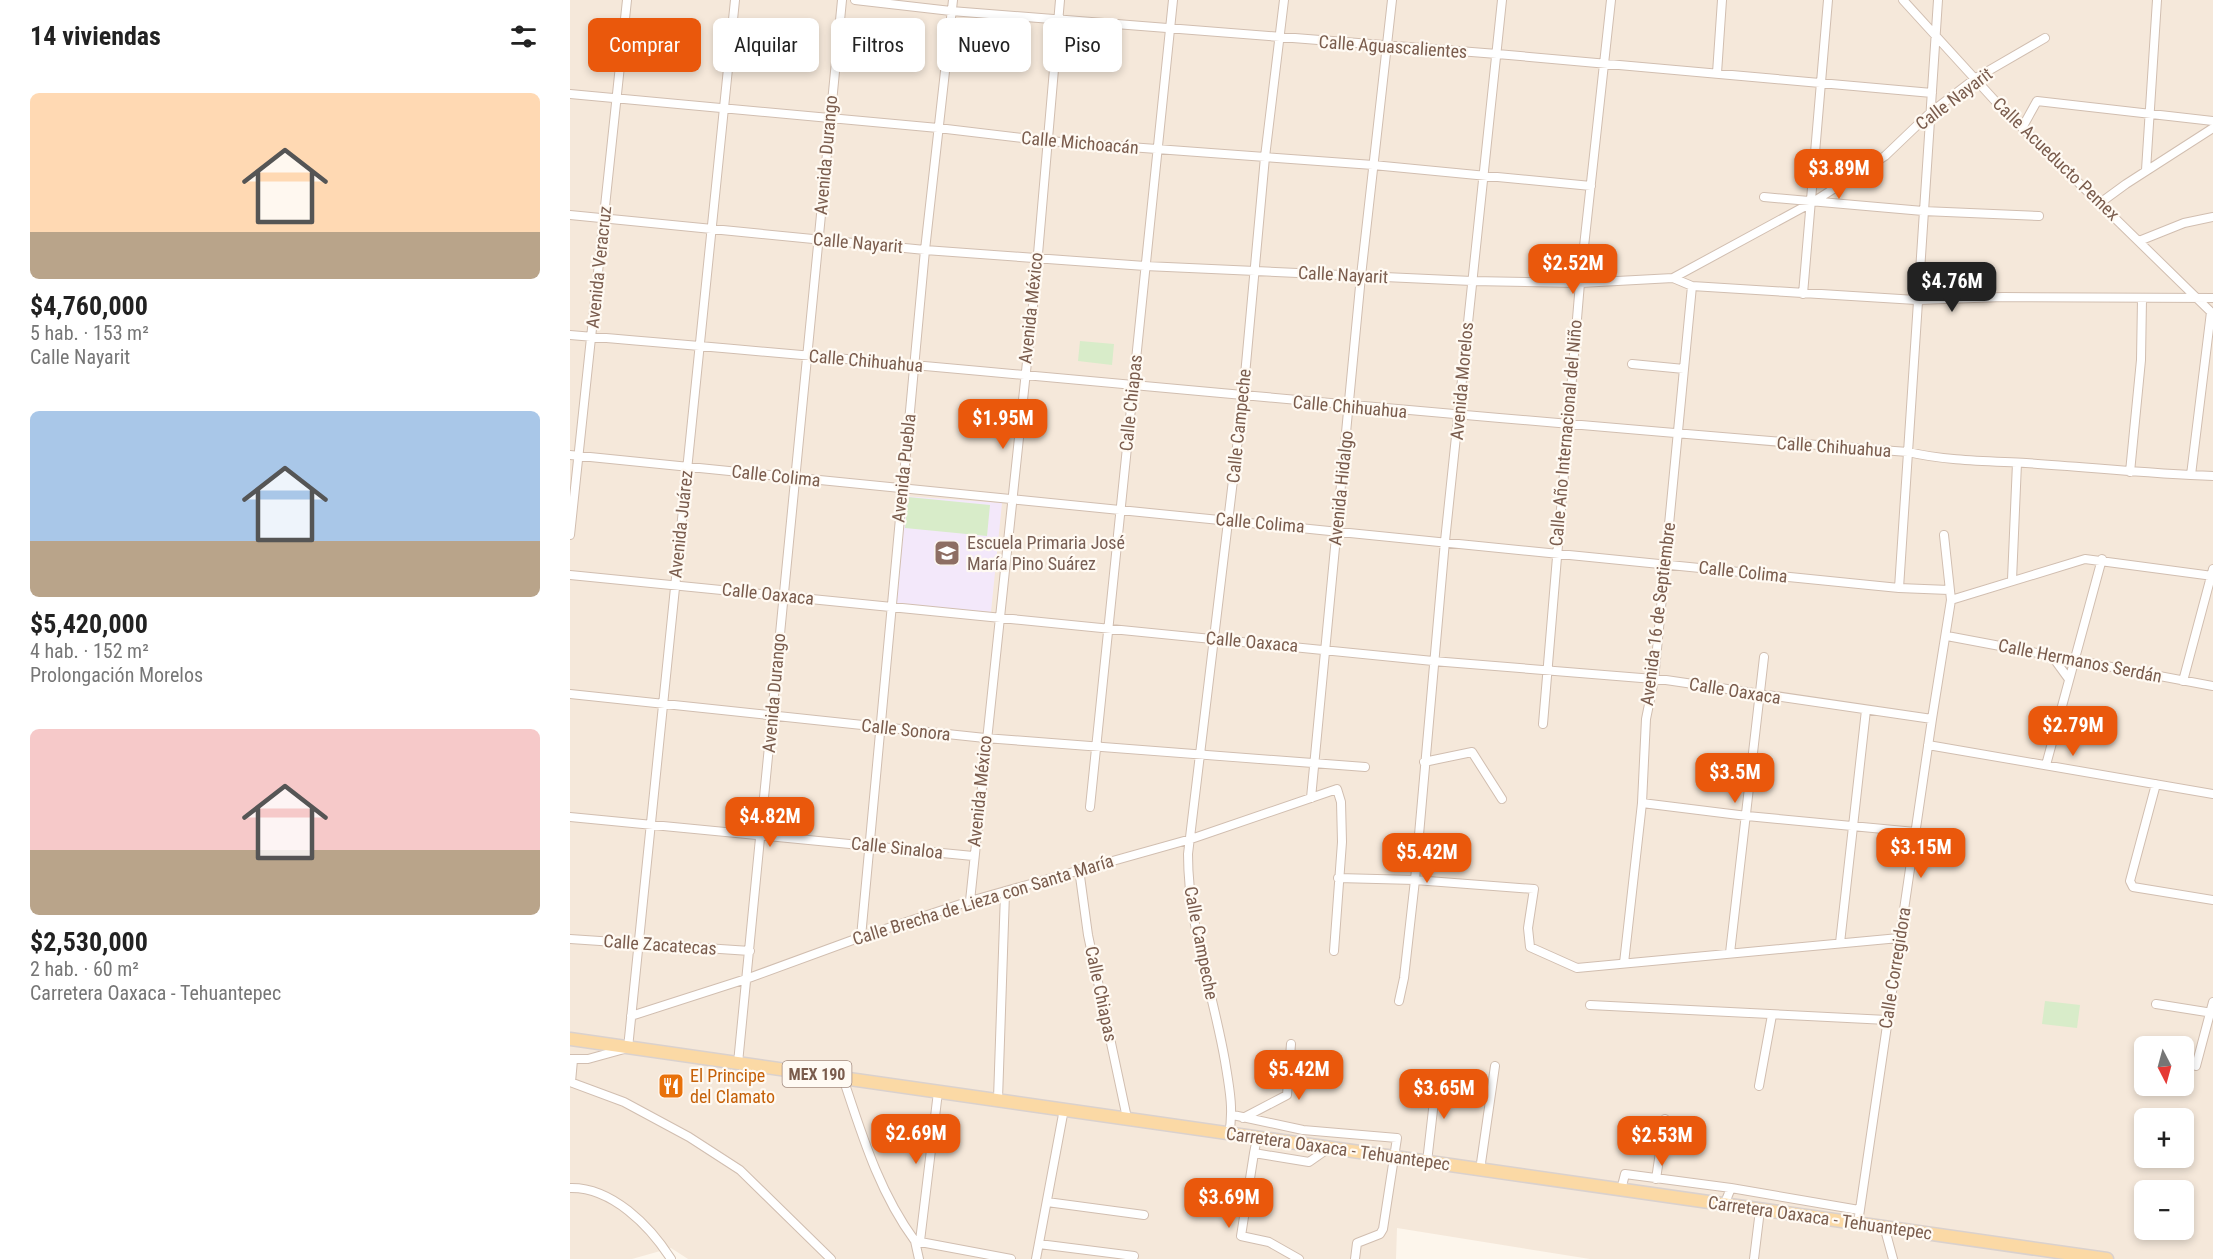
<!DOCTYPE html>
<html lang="es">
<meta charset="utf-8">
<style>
:root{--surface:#fff;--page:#f6f6f6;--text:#222;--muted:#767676;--accent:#ea580c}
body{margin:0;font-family:"Roboto Condensed",sans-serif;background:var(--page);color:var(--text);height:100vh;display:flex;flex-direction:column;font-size:22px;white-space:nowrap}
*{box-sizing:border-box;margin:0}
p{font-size:20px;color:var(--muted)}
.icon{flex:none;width:33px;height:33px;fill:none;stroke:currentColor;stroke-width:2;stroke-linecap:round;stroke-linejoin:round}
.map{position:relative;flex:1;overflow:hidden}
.drawer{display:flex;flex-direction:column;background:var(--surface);width:570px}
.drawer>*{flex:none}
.guide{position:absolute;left:18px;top:18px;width:570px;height:54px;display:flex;gap:12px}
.needle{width:39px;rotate:174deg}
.fabs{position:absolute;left:1564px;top:1036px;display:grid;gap:12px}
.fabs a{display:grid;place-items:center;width:60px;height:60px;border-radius:9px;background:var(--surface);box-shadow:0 3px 9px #0003;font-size:30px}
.price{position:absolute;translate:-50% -51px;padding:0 14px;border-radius:12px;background:var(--accent);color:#fff;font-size:20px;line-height:39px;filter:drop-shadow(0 2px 3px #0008)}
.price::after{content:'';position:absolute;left:50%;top:36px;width:18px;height:14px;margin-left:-9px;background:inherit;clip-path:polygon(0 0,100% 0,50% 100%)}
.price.on{background:#222;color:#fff}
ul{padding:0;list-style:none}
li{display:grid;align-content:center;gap:12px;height:318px;padding:0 30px}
li span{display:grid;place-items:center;height:186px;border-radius:9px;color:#555}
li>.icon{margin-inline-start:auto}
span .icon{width:108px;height:108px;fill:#fffc;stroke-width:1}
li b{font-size:26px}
h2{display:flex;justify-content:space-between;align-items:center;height:72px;padding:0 30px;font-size:26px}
.pill{padding:0 21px;border-radius:9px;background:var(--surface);box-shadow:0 3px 9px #0003;font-size:21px;line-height:54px}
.pill.on{background:var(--accent);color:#fff}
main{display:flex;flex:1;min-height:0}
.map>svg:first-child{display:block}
.residential{fill:#f5e8da;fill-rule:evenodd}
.education{fill:#f3e8fa}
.green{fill:#d8ecc9}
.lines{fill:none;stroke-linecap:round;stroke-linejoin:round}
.street-casing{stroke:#d1beb0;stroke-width:10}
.primary-casing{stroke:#dad1cd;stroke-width:15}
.street{stroke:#fff;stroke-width:8}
.primary{stroke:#fbd9a5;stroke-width:12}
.labels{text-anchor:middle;stroke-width:4.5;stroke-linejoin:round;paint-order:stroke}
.shield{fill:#fffaf3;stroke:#a28b7f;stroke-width:1.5}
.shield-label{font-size:16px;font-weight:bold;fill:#7a5c4d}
.street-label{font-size:18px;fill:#7a5c4d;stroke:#fffaf3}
.education-label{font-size:18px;fill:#785e54;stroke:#fffaf3;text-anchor:start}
.food-label{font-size:18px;fill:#c56008;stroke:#fffaf3;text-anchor:start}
</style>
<main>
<section class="drawer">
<h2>14 viviendas<svg class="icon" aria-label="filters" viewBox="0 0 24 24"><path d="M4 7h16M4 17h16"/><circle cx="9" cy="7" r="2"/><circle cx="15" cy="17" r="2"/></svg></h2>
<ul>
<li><span style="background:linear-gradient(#ffd9b3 75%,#b9a48a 0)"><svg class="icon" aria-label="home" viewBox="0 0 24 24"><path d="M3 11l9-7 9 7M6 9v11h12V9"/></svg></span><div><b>$4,760,000</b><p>5 hab. · 153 m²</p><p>Calle Nayarit</p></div></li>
<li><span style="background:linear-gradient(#a9c7e8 70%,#b9a48a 0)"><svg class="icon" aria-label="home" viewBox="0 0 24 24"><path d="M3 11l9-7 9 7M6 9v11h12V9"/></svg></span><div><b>$5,420,000</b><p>4 hab. · 152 m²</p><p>Prolongación Morelos</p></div></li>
<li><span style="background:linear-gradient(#f6c9c9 65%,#b9a48a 0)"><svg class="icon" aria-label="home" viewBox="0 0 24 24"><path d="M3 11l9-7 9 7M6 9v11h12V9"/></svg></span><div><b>$2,530,000</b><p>2 hab. · 60 m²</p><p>Carretera Oaxaca - Tehuantepec</p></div></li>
</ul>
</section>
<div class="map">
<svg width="1643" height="1259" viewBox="0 0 1643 1259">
<rect width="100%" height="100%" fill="#fdf6ec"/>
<path class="residential" d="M0 0H1643V1259H1020L827 1228 826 1259H118L101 1248 62 1259H0ZM1575 1047H1614V1086H1575ZM1575 1119H1614V1158H1575ZM1575 1191H1614V1230H1575Z"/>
<path class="education" d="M334 496 432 503 421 612 322 604Z"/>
<path class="green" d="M510 341 544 344 542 365 508 361Z
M338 497 420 505 417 536 335 528Z
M1475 1001 1510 1005 1507 1028 1472 1024Z"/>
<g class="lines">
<g class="street-casing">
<path id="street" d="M285 0 381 11 927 54 1362 93
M1333 0 1427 103 1643 314
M1147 73 1152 0
M0 94 368 128 478 141 803 165 1021 186
M1452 128 1467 101 1643 121
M1576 170 1587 0
M1194 197 1353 211 1469 216
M1530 203 1556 184 1643 128
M0 215 355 250 575 266 902 281 1010 283 1103 278 1243 202 1315 156 1360 113 1406 78 1475 38
M1569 241 1614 223 1643 217
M1103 278 1122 286 1346 300 1433 297 1643 298
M1233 294 1258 0
M0 335C446 372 891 418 1338 452 1377 461 1416 461 1456 463 1518 467 1580 474 1643 476
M1062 364 1114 369
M0 455 1329 588 1379 590
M1560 472 1571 360 1572 299
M1621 475 1641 312
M0 535 57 0
M0 575 863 661 1096 680 1362 719
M1442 580 1447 463
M1329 588 1368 0
M1381 600 1515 559 1643 576
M1377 636 1643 686
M1482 656 1498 678
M1613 681 1643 569
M0 694 415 738 795 767
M973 724 1010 283 1041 0
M1358 745 1643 794
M854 762 902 752 932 799
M1476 765 1532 559
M1586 784 1560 881 1563 887 1643 900
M741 798 791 276 822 0
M1072 803 1177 816 1345 832
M520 807 603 0
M0 817 403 856
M509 869 518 935 557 1118
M768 878 845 880 964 889 958 928 960 947 1007 968 1329 938
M400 901 466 277 490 0
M291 937 355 250 383 0
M0 939 180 951
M1270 943 1296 710
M1160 953 1194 657
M1054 963 1072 803 1076 719 1084 680 1122 286
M829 1001 834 978 845 880 875 541 932 0
M1586 1004 1643 1013
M1020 1005 1317 1020
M61 1016 176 979 291 937 400 901 621 839 767 789 771 802 772 842 764 951
M0 1059H18L58 1048C94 698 131 349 165 0
M168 1063 272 0
M1626 1066 1643 1002
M273 1078C292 1135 309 1192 345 1241L441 1259
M0 1082 54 1102 119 1137 170 1170 261 1259
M1 1082 3 1060
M1189 1086 1202 1015
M428 1099 435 893
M663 1115 733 1130 827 1138 813 1229 810 1234 787 1243 785 1259
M673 1118 717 1095 721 1044
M659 1134C664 1109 659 1086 655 1061 643 992 618 925 618 854L673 397 695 157 714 0
M687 1138 684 1153 739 1162 759 1148
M684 1153 671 1236 699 1242 729 1259
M857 1162 864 1101 860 1078
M910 1170 925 1066
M1086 1179 1095 1119
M0 1188C42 1187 80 1226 101 1259
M1051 1190 1055 1174 1161 1188
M477 1202 574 1215
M1154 1205 1161 1188 1289 1210
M1288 1223 1362 719 1381 600 1374 535
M1314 1226 1323 1259
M345 1241 349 1259
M350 1241 368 1092
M469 1244 564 1256
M466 1259 494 1109
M1184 1259 1190 1210"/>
</g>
<g class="primary-casing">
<path id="primary" d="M0 1039 1537 1259"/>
</g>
<use href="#street" class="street"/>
<use href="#primary" class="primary"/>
</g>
<defs>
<g id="school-square" transform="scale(1.35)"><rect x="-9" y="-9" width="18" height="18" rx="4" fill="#8d6e63" stroke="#fffaf3"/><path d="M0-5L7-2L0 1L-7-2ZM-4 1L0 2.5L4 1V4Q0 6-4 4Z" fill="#fff"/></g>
<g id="restaurant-square" transform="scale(1.35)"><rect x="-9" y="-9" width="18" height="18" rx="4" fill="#e8710a" stroke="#fffaf3"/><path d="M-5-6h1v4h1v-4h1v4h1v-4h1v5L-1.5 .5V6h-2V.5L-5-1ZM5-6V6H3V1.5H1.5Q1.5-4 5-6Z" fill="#fff"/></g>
</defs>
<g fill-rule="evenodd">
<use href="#school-square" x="377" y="553"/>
<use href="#restaurant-square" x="101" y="1086"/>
</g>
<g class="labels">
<rect class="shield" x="212.5" y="1061" width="69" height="26" rx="4.5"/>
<g class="shield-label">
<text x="247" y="1080">MEX 190</text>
</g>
<g class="street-label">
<text transform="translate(823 47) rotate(4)" y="6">Calle Aguascalientes</text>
<text transform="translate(1384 99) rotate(-37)" y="6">Calle Nayarit</text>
<text transform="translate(510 143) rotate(5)" y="6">Calle Michoacán</text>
<text transform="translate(256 155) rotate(-85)" y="6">Avenida Durango</text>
<text transform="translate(1486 159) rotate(44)" y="6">Calle Acueducto Pemex</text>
<text transform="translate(288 243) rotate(5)" y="6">Calle Nayarit</text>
<text transform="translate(29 267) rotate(-84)" y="6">Avenida Veracruz</text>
<text transform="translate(773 275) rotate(3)" y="6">Calle Nayarit</text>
<text transform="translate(461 308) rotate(-84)" y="6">Avenida México</text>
<text transform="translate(296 361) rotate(5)" y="6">Calle Chihuahua</text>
<text transform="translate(892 381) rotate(-85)" y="6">Avenida Morelos</text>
<text transform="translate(561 403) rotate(-84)" y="6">Calle Chiapas</text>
<text transform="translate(780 407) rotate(5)" y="6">Calle Chihuahua</text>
<text transform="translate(669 426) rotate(-84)" y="6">Calle Campeche</text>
<text transform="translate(996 433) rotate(-85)" y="6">Calle Año Internacional del Niño</text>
<text transform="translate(1264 447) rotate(4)" y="6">Calle Chihuahua</text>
<text transform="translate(334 468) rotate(-84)" y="6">Avenida Puebla</text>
<text transform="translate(206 476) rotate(6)" y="6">Calle Colima</text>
<text transform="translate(771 488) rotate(-84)" y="6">Avenida Hidalgo</text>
<text transform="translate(690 523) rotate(5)" y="6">Calle Colima</text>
<text transform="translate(111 524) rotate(-84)" y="6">Avenida Juárez</text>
<text transform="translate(1173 572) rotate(6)" y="6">Calle Colima</text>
<text transform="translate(198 594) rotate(6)" y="6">Calle Oaxaca</text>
<text transform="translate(1088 614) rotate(-83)" y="6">Avenida 16 de Septiembre</text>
<text transform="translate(682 642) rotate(5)" y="6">Calle Oaxaca</text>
<text transform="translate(1510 661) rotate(11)" y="6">Calle Hermanos Serdán</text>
<text transform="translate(1165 691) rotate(9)" y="6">Calle Oaxaca</text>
<text transform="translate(204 693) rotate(-85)" y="6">Avenida Durango</text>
<text transform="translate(336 730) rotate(6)" y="6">Calle Sonora</text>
<text transform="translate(410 791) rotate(-84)" y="6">Avenida México</text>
<text transform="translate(327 848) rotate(6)" y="6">Calle Sinaloa</text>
<text transform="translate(413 900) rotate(-17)" y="6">Calle Brecha de Lieza con Santa María</text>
<text transform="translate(631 943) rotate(79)" y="6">Calle Campeche</text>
<text transform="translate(90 945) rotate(4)" y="6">Calle Zacatecas</text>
<text transform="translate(1325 968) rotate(-81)" y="6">Calle Corregidora</text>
<text transform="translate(531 994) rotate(78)" y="6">Calle Chiapas</text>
<text transform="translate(768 1149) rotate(8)" y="6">Carretera Oaxaca - Tehuantepec</text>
<text transform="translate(1250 1218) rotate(8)" y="6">Carretera Oaxaca - Tehuantepec</text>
</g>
<g class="education-label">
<text x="397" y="549">Escuela Primaria José<tspan x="397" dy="21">María Pino Suárez</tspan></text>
</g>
<g class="food-label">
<text x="120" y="1082">El Principe<tspan x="120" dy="21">del Clamato</tspan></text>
</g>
</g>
</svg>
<div class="fabs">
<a><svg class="needle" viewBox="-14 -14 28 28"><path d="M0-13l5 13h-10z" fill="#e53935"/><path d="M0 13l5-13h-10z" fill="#767676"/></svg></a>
<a>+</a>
<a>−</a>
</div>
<b class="price" style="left:1269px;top:200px">$3.89M</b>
<b class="price" style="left:1003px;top:295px">$2.52M</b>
<b class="price on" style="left:1382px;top:313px">$4.76M</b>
<b class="price" style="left:433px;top:450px">$1.95M</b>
<b class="price" style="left:1503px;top:757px">$2.79M</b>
<b class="price" style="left:1165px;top:804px">$3.5M</b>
<b class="price" style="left:200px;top:848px">$4.82M</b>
<b class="price" style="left:1351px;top:879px">$3.15M</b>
<b class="price" style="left:857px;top:884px">$5.42M</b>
<b class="price" style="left:729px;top:1101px">$5.42M</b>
<b class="price" style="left:874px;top:1120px">$3.65M</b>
<b class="price" style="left:346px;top:1165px">$2.69M</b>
<b class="price" style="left:1092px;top:1167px">$2.53M</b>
<b class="price" style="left:659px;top:1229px">$3.69M</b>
<div class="guide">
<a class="pill on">Comprar</a>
<a class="pill">Alquilar</a>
<a class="pill">Filtros</a>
<a class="pill">Nuevo</a>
<a class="pill">Piso</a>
</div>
</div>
</main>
